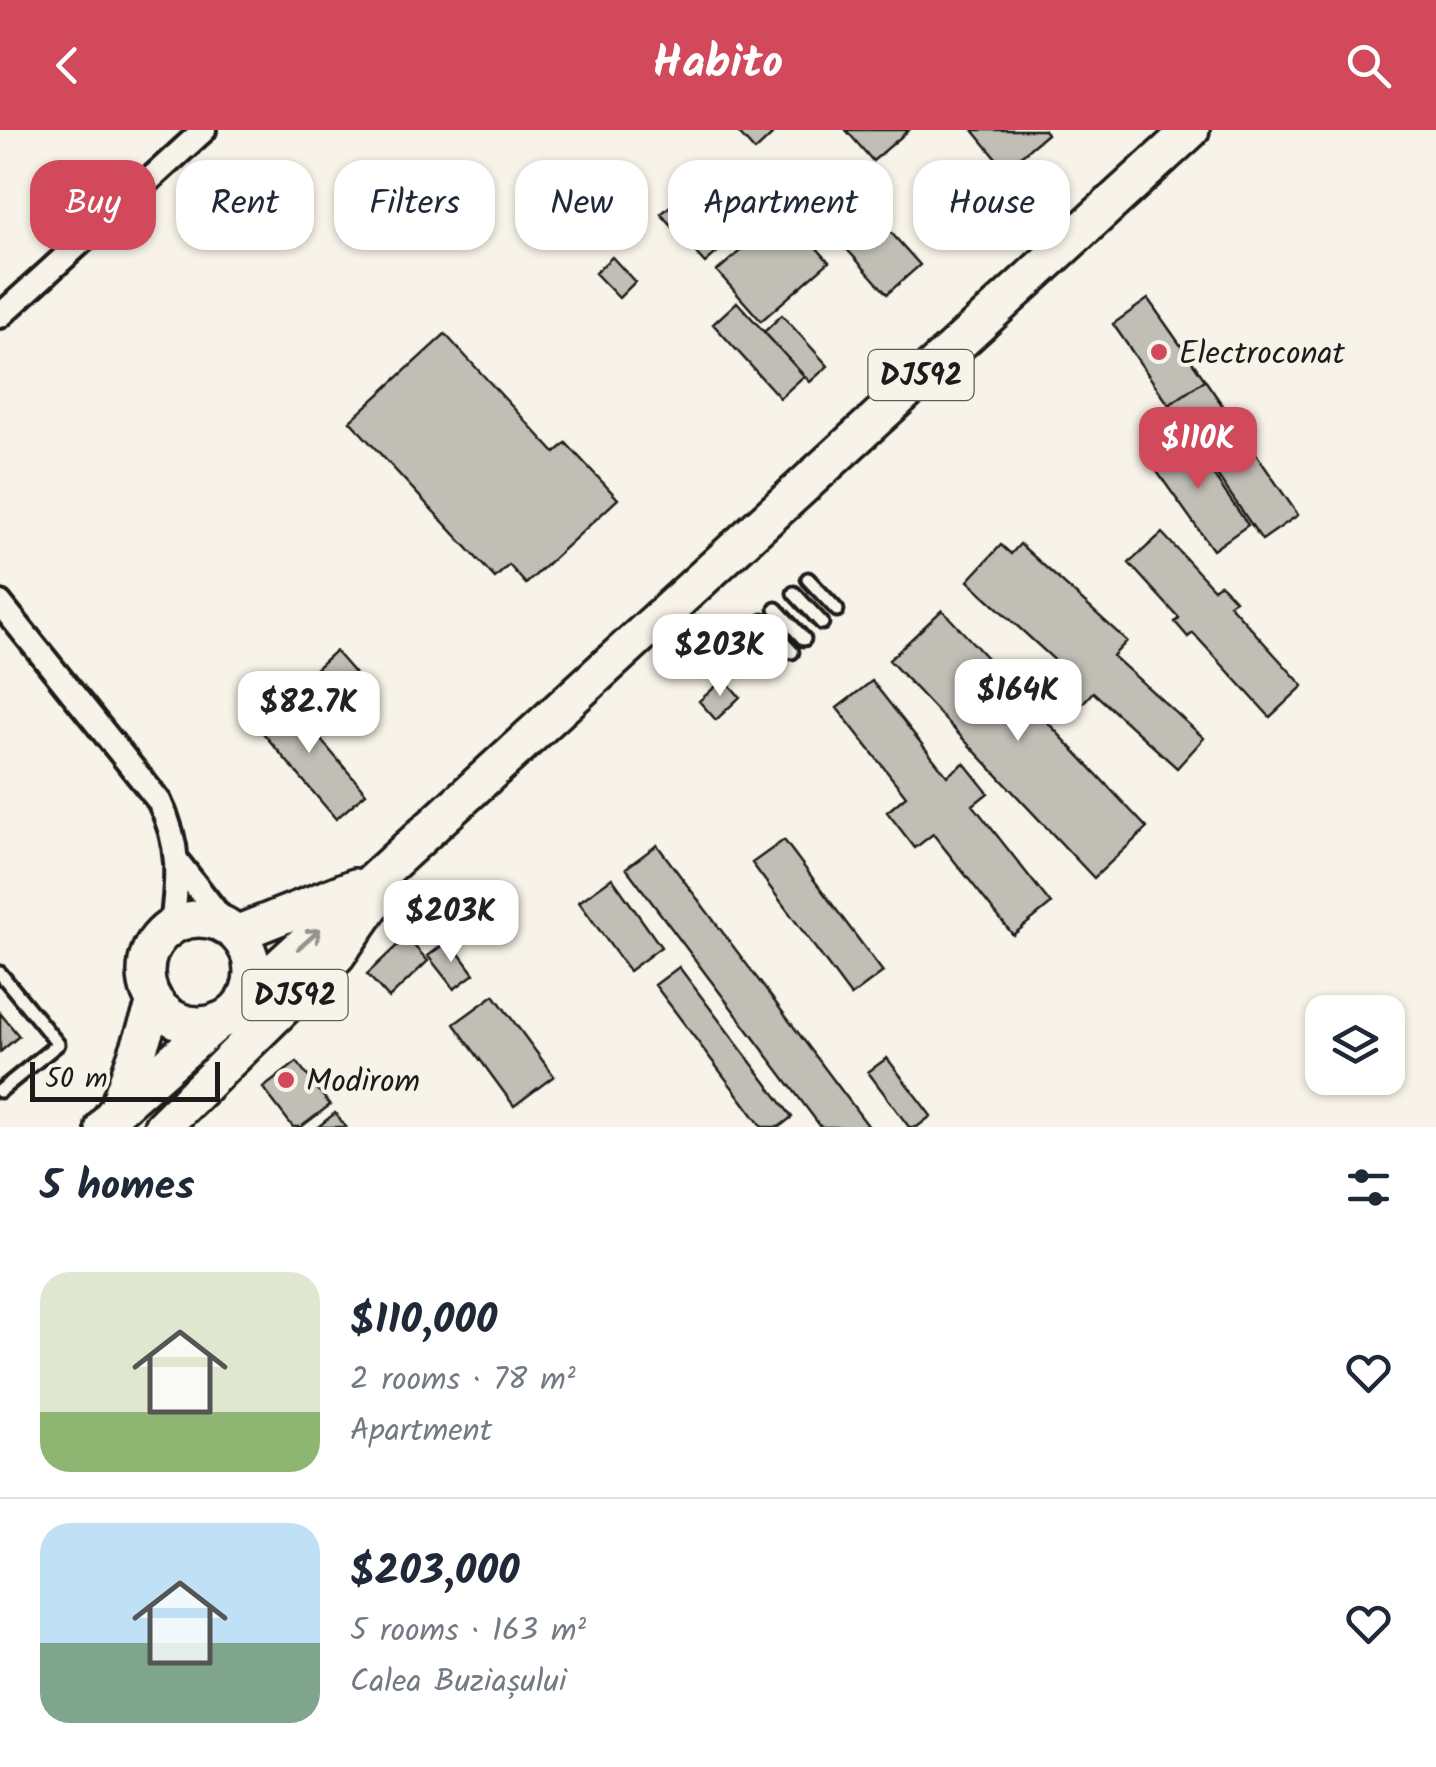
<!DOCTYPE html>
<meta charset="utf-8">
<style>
:root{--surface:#fff;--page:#f2f2f3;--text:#1f2937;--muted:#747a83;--line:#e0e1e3;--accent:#d1495b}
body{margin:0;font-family:Kalam,sans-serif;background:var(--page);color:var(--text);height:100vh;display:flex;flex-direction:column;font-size:38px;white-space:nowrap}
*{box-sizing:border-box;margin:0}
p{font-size:32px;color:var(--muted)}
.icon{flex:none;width:55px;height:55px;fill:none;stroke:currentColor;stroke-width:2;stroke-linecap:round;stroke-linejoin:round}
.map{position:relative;height:997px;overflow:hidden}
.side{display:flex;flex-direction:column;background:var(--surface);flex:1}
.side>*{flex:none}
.top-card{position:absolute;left:30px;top:30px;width:1378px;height:90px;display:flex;gap:20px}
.controls{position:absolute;left:1305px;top:865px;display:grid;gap:20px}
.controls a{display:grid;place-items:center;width:100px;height:100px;border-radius:20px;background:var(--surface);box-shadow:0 2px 8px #0004;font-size:50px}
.scale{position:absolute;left:30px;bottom:25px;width:190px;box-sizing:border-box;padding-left:10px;border:5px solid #1c1c1c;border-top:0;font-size:28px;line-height:35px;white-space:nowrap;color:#1c1c1c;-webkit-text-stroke:8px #f7f3e8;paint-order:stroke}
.price{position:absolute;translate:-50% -85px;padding:0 22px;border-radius:20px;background:#fff;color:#222;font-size:32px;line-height:65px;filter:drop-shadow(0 2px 5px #0008)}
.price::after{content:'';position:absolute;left:50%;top:60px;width:30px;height:22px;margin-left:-15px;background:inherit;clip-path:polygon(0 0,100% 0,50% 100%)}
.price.active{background:var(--accent);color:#fff}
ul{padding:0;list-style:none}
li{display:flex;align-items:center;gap:30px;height:250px;padding:0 40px}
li+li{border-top:2px solid var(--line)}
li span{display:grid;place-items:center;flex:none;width:280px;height:200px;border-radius:30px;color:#555}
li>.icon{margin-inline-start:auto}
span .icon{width:120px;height:120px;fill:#fffc;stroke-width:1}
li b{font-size:42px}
h2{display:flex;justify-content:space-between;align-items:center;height:120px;padding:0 40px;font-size:42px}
.pill{padding:0 35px;border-radius:30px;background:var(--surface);box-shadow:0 2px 8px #0004;font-size:35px;line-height:90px}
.pill.active{background:var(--accent);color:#fff}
header{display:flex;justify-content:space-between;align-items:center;height:130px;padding:0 40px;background:var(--accent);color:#fff;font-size:45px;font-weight:700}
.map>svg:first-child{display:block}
.building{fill:#c0beb5;stroke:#1c1c1c;stroke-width:2.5}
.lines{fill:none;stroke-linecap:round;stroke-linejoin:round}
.service-casing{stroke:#1c1c1c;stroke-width:19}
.minor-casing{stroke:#1c1c1c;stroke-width:30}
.primary-casing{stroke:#1c1c1c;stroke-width:42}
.service{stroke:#f7f3e8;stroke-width:11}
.minor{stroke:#f7f3e8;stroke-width:22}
.primary{stroke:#f7f3e8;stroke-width:35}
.oneway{stroke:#94928c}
.poi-dot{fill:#d1495b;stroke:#f7f3e8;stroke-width:4}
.labels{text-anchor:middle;stroke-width:8;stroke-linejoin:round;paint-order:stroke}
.shield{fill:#f7f3e8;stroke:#5e5c59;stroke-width:2.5}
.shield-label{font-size:30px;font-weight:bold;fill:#1c1c1c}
.poi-label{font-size:32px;fill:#1c1c1c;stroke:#f7f3e8;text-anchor:start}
</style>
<header><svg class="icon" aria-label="back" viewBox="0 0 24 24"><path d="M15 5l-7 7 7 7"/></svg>Habito<svg class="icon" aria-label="search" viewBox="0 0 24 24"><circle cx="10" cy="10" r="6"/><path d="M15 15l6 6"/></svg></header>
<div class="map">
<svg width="1436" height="997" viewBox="0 0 1436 997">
<rect width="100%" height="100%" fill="#f7f3e8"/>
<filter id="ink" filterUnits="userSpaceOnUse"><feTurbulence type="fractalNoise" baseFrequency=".01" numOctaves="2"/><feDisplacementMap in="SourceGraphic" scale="20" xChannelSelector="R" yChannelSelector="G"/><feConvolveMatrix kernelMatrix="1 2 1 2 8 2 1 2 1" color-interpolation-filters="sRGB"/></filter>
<g filter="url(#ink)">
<path class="building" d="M736 0H767L772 5 755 21Z
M846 0H909L873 31Z
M973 0H1044L1047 4 1005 39Z
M956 32 968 46 953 59 941 45Z
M678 69 722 118 705 133 661 84Z
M869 78 920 135 887 164 836 107Z
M785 82 829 132 761 191 717 141Z
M612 127 635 152 619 168 595 143Z
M1148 169 1205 250 1169 275 1113 194Z
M737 172 804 246 780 268 713 194Z
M782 185 828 236 810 252 764 202Z
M445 204 555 323 566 313 618 369 526 454 509 435 495 448 350 291Z
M1205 250 1298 385 1262 410 1169 275Z
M1184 303 1248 395 1213 420 1148 329Z
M1162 403 1214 459 1220 454 1235 470 1229 474 1303 556 1270 587 1193 503 1188 507 1175 492 1179 488 1129 433Z
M1020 414 1127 511 1113 526 1204 608 1177 638 1093 562 1080 576 1049 548 1060 535 968 451 1001 415 1011 424Z
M942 480 1147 698 1094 748 889 530Z
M335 521 355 544 309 585 289 563Z
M724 549 740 567 716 590 699 571Z
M872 551 947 646 964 633 988 663 973 675 1051 774 1013 805 933 704 915 718 887 682 906 666 837 578Z
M282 564 366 663 336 689 252 590Z
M784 710 883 842 851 866 752 733Z
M657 715 869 997H821L626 738Z
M612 748 661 817 629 841 579 772Z
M406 807 428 831 389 868 367 844Z
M449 810 474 844 454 859 428 826Z
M679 837 792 987 779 997H762L655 855Z
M494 865 554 946 514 976 454 894Z
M0 883 19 906 0 922Z
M887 928 931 986 917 997H909L868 942Z
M297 932 330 975 301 997H293L263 958Z
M335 983 346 997H318Z"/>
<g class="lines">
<g class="service-casing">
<path id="service" d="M808 449 837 480
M794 463 822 493
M776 479 804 509
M763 491 792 522
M0 843 58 914 0 961"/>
</g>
<g class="minor-casing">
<path id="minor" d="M0 186 204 0
M0 473 159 671C181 715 178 749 172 796
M180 735 228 797"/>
</g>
<g class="primary-casing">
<path id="primary" d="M146 842a53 53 0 1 1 106 0a53 53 0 1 1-106 0Z
M236 804 355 757
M244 869 1191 0
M119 974 155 873
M104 997 117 980 218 891
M162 997 337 825 376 769"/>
</g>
<use href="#service" class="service"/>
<use href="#minor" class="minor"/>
<use href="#primary" class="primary"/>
</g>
<defs><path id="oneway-shaft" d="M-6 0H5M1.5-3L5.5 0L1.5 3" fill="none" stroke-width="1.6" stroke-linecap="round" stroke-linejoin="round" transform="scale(2.5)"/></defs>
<use class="oneway" href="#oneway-shaft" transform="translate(309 809) rotate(-42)"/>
</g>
<g class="poi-dot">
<circle cx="1159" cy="222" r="10"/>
<circle cx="286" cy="950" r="10"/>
</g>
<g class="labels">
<g class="shield">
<rect x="868.5" y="220" width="105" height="50" rx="8"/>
<rect x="242.5" y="840" width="105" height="50" rx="8"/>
</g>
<g class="shield-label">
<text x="921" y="255">DJ592</text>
<text x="295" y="875">DJ592</text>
</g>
<g class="poi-label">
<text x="1179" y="233">Electroconat</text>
<text x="306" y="961">Modirom</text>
</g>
</g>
</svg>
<div class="controls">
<a><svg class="icon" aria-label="layers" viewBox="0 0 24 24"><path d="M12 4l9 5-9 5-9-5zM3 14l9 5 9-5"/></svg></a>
</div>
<div class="scale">50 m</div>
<b class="price active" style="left:1198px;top:362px">$110K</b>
<b class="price" style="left:720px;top:569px">$203K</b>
<b class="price" style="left:1018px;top:614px">$164K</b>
<b class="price" style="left:309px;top:626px">$82.7K</b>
<b class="price" style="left:451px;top:835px">$203K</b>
<div class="top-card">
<a class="pill active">Buy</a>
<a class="pill">Rent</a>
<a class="pill">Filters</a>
<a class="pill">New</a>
<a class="pill">Apartment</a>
<a class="pill">House</a>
</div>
</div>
<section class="side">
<h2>5 homes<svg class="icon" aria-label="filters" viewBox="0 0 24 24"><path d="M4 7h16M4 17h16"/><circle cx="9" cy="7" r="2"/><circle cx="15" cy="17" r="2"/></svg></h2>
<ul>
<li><span style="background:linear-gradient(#dfe7d0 70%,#8fb573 0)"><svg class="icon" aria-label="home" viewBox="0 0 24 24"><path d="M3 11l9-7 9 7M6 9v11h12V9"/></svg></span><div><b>$110,000</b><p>2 rooms · 78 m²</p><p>Apartment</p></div><svg class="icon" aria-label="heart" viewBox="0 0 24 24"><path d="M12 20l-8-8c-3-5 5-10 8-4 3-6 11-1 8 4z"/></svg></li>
<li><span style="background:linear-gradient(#bfe0f5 60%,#7fa58c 0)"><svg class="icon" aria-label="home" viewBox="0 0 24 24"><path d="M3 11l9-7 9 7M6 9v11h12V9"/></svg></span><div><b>$203,000</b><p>5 rooms · 163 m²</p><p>Calea Buziașului</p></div><svg class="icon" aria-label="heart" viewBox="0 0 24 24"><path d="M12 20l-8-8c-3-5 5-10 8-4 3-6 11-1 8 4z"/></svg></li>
</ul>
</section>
